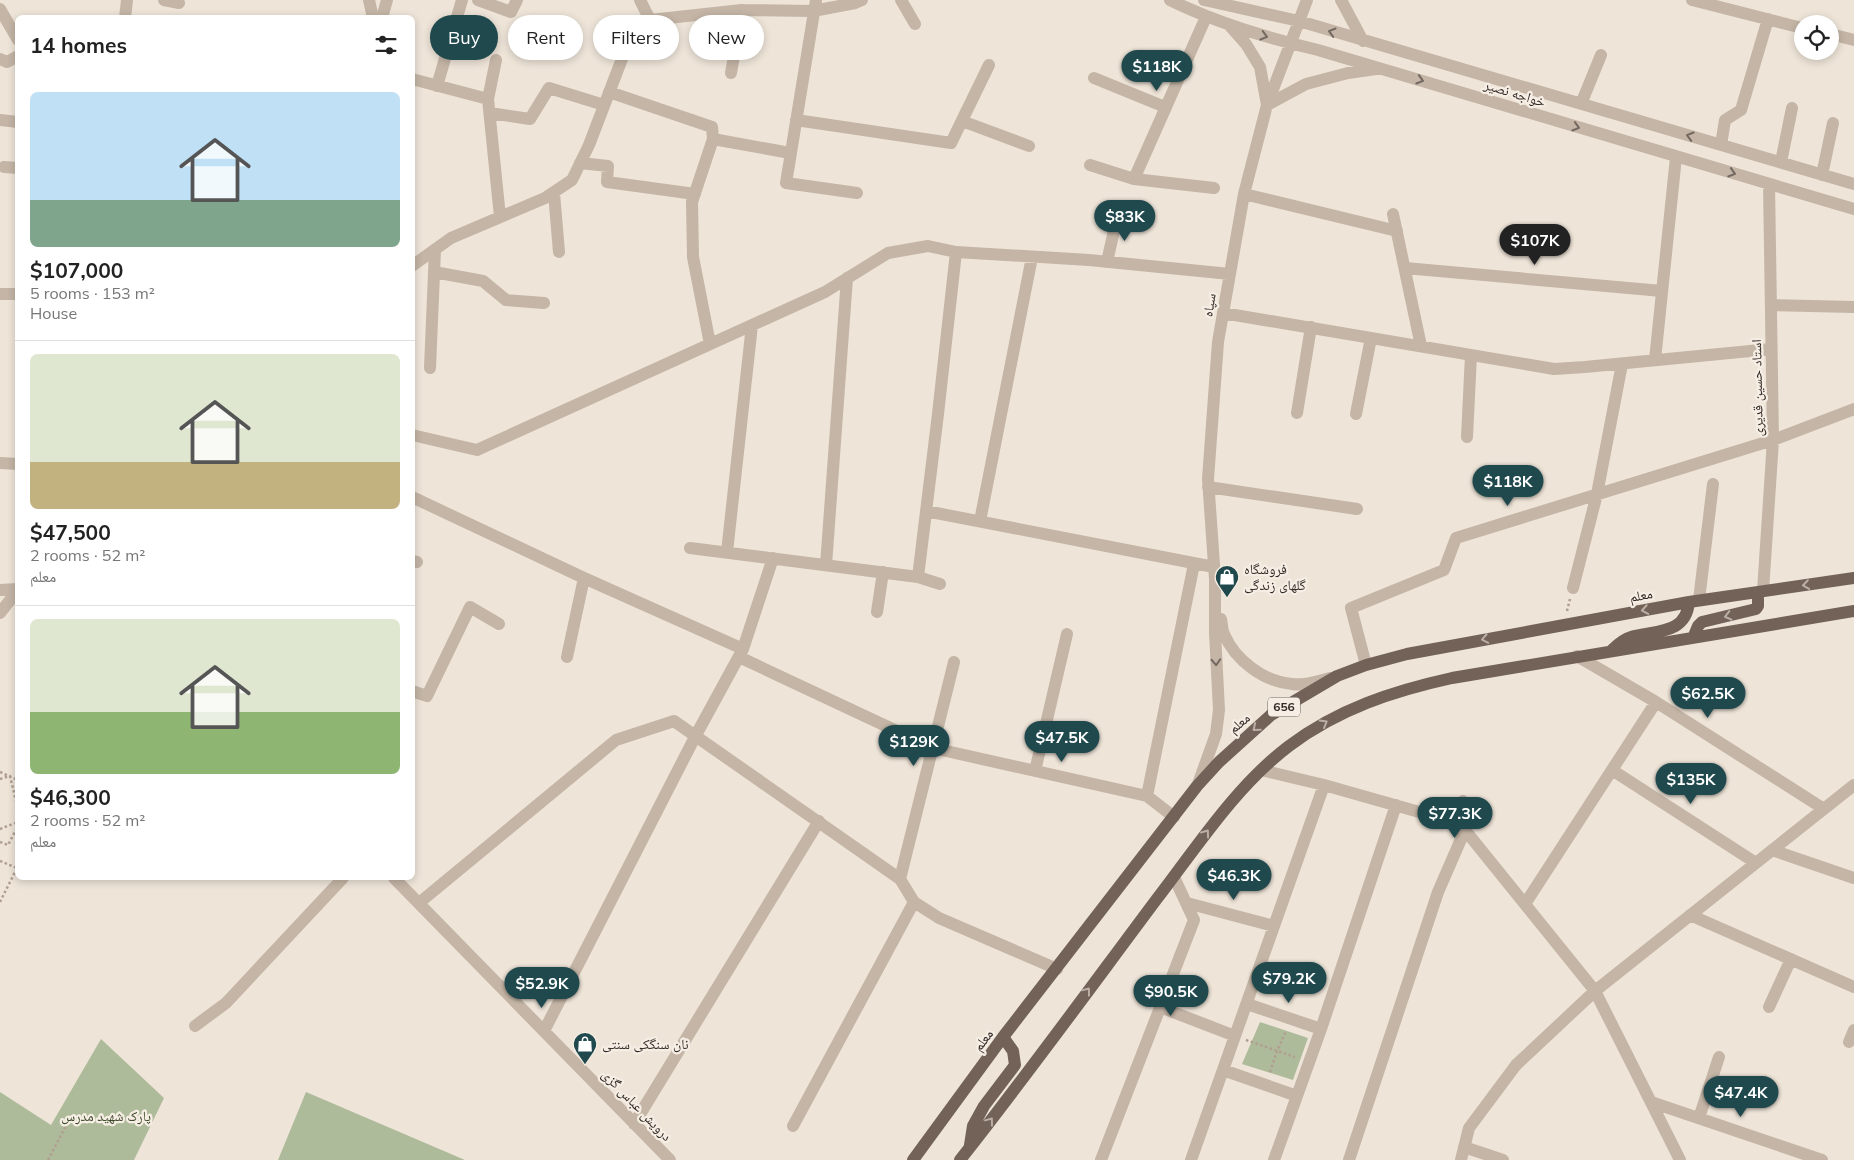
<!DOCTYPE html>
<meta charset="utf-8">
<style>
:root{--surface:#fff;--page:#f6f6f6;--text:#222;--muted:#767676;--line:#e0e0e0;--accent:#20494e}
body{margin:0;font-family:Mulish,"Noto Naskh Arabic",sans-serif;background:var(--page);color:var(--text);height:100vh;display:flex;flex-direction:column;font-size:19px;white-space:nowrap}
*{box-sizing:border-box;margin:0}
p{font-size:16px;color:var(--muted)}
.icon{flex:none;width:28px;height:28px;fill:none;stroke:currentColor;stroke-width:2;stroke-linecap:round;stroke-linejoin:round}
.map{position:relative;flex:1;overflow:hidden}
.details{position:absolute;left:15px;top:15px;width:400px;height:865px;display:flex;flex-direction:column;background:var(--surface);border-radius:8px;box-shadow:0 2px 8px #0003}
.details>*{flex:none}
.guide{position:absolute;left:430px;top:15px;width:475px;height:45px;display:flex;gap:10px}
.fabs{position:absolute;left:1794px;top:15px;display:grid;gap:10px}
.fabs a{display:grid;place-items:center;width:45px;height:45px;border-radius:50%;background:var(--surface);box-shadow:0 2px 8px #0003;font-size:25px}
.price{position:absolute;translate:-50% -42px;padding:0 11px;border-radius:18px;background:var(--accent);color:#fff;font-size:16px;line-height:32px;filter:drop-shadow(0 1px 2px #0008)}
.price::after{content:'';position:absolute;left:50%;top:30px;width:15px;height:11px;margin-left:-8px;background:inherit;clip-path:polygon(0 0,100% 0,50% 100%)}
.price.on{background:#222;color:#fff}
ul{padding:0;list-style:none}
li{display:grid;align-content:center;gap:10px;height:265px;padding:0 15px}
li+li{border-top:1px solid var(--line)}
li span{display:grid;place-items:center;height:155px;border-radius:8px;color:#555}
li>.icon{margin-inline-start:auto}
span .icon{width:90px;height:90px;fill:#fffc;stroke-width:1}
li b{font-size:21px}
h2{display:flex;justify-content:space-between;align-items:center;height:60px;padding:0 15px;font-size:21px}
.tag{padding:0 18px;border-radius:22px;background:var(--surface);box-shadow:0 2px 8px #0003;font-size:18px;line-height:45px}
.tag.on{background:var(--accent);color:#fff}
.map>svg:first-child{display:block}
.green{fill:#aebb9a}
.lines{fill:none;stroke-linecap:round;stroke-linejoin:round}
.path{stroke:#b09f90;stroke-width:2.5;stroke-dasharray:2.5 2.5;stroke-linecap:butt}
.minor{stroke:#c4b5a6;stroke-width:12}
.major{stroke:#726258;stroke-width:12}
.oneway{stroke:#736960}
.oneway2{stroke:#bbafa5}
.labels{text-anchor:middle;stroke-width:4.5;stroke-linejoin:round;paint-order:stroke}
.shield{fill:#f6eee4;stroke:#6c655f;stroke-width:1}
.shield-label{font-size:12px;font-weight:bold;fill:#312a26}
.street-label{font-size:14px;fill:#312a26;stroke:#f6eee4}
.poi-label{font-size:14px;fill:#312a26;stroke:#f6eee4;text-anchor:start}
.park-label{font-size:14px;fill:#3f4d2c;stroke:#f6eee4}
</style>
<div class="map">
<svg width="1854" height="1160" viewBox="0 0 1854 1160">
<rect width="100%" height="100%" fill="#eee4d8"/>
<path class="green" d="M1260 1022 1308 1038 1293 1080 1242 1064Z
M101 1039 164 1098 134 1160H0V1092L51 1125Z
M306 1092 465 1160H278Z"/>
<g class="lines">
<path class="path" d="M1567 611 1570 599
M0 772 18 780
M0 779 10 776 18 809
M0 829 18 822
M0 842 8 845 18 826
M0 861 17 868
M0 902 18 866
M1246 1040 1295 1057
M1270 1072 1277 1051 1286 1031
M48 1160 69 1120"/>
<path class="minor" d="M164 0 179 3
M369 0 373 18
M478 0 511 12 517 0
M640 0 650 20
M816 0 786 183 857 193
M901 0 915 24
M1170 0C1217 23 1267 38 1318 50L1854 209
M1204 0 1299 21 1854 184
M1341 0 1363 41
M1692 0 1802 28
M0 9 18 40
M125 18 127 0
M382 18 387 0
M1230 26 1246 44 1260 67 1267 105 1306 84 1348 73 1376 69
M1830 34 1854 40
M0 59 7 62 18 56
M731 73 742 10
M1094 78 1165 107
M412 79 488 99 500 217
M437 86 462 0
M609 92 712 127 713 139 790 153
M488 99 496 60
M1581 104 1601 55
M490 113 530 119 549 88 604 105
M0 120 18 122
M796 120 951 143 989 65
M962 121 1029 146
M1721 145 1725 120 1741 110 1768 19
M1781 162 1792 108
M580 163 608 166 607 182 695 194
M1090 165 1134 179 1214 188
M4 167 18 168
M1822 175 1833 123
M1134 179 1206 17
M554 193 559 252
M1244 194 1397 231
M1393 214 1421 346
M1107 262 1117 217
M412 266 451 238 545 198 572 180 589 145 630 38 650 20 742 10 813 11 855 3 862 0
M1405 268 1662 291
M434 272 483 281 506 300 544 303
M0 294H18
M1771 305 1854 307
M1223 313 1554 369 1585 367 1771 349
M710 344 693 257 692 202 713 139
M1655 360 1676 157
M430 368 435 250
M1297 413 1311 327
M1356 414 1371 338
M412 435 477 450 825 292 888 253 928 246 956 252
M1467 437 1471 355
M0 463 18 464
M1208 487 1357 509
M412 497 584 578 743 649
M926 511 1214 567
M980 521 1032 257
M690 548 918 577 940 584
M727 552 752 325
M412 561 417 562
M826 565 847 278
M918 577 938 414 956 252 1089 260 1230 274
M1573 588 1597 494 1622 364
M0 590 18 589
M1763 591 1773 440 1769 184
M1699 600 1713 484
M877 612 883 572
M0 613 18 590
M1221 619C1222 624 1222 630 1224 634 1235 660 1264 682 1292 684 1305 686 1318 681 1330 678
M1577 656 1656 702 1824 809
M567 657 584 578
M739 657 933 748 1147 796 1174 817
M1366 665 1351 608 1444 570 1456 538 1773 440 1854 409
M412 691 427 696 470 607 499 624
M1261 770 1324 785 1458 823 1465 830 1595 991 1680 1160
M1612 770 1756 863
M1035 771 1067 634
M1198 784 1216 734 1219 710 1215 633V579L1208 479 1218 342 1244 194 1267 105 1307 0
M1147 796 1194 564
M1458 823 1463 801
M1772 850 1854 878
M394 878 670 1160
M900 879 954 662
M419 903 616 740 674 721 900 879 914 902 939 918 1057 969
M1187 903 1274 926
M1525 904 1656 702
M1690 915 1854 987
M1247 1004 1321 1029
M1160 1007 1235 1036
M1769 1007 1791 959
M195 1026 226 1003 343 878
M544 1031 696 735 743 649 773 558
M1849 1042 1854 1030
M1223 1070 1297 1096
M1651 1102 1822 1160
M1699 1118 1719 1057
M634 1124 819 821
M793 1126 914 902
M1464 1147 1503 1160
M1101 1160 1194 920 1174 877
M1191 1160 1324 785
M1274 1160 1321 1029 1396 805
M1349 1160 1438 892 1465 830
M1461 1160 1469 1128 1516 1065 1595 991 1854 785"/>
<path class="major" d="M1693 638 1698 626 1702 622 1756 609 1758 606V593
M1612 650C1617 645 1624 639 1631 637 1655 630 1686 635 1689 602
M970 1145 973 1126 984 1106 1015 1065 1013 1051 1003 1037
M913 1160 1003 1037 1197 786 1219 762 1271 715 1337 676 1366 665 1407 654 1689 602 1854 578
M960 1160C1027 1075 1091 987 1156 900 1197 847 1235 787 1289 746 1338 709 1393 691 1452 678L1854 611"/>
</g>
<defs><path id="oneway-chevron" d="M-2-3.5L2.5 0L-2 3.5" fill="none" stroke-width="1.6" stroke-linecap="round" stroke-linejoin="round" transform="scale(1.25)"/></defs>
<g class="oneway">
<use href="#oneway-chevron" transform="translate(1332 32) rotate(-164)"/>
<use href="#oneway-chevron" transform="translate(1264 36) rotate(16)"/>
<use href="#oneway-chevron" transform="translate(1420 80) rotate(17)"/>
<use href="#oneway-chevron" transform="translate(1576 127) rotate(17)"/>
<use href="#oneway-chevron" transform="translate(1690 136) rotate(-164)"/>
<use href="#oneway-chevron" transform="translate(1732 173) rotate(17)"/>
<use href="#oneway-chevron" transform="translate(1216 662) rotate(87)"/>
</g>
<g class="oneway2">
<use href="#oneway-chevron" transform="translate(1806 585) rotate(172)"/>
<use href="#oneway-chevron" transform="translate(1645 610) rotate(170)"/>
<use href="#oneway-chevron" transform="translate(1728 616) rotate(166)"/>
<use href="#oneway-chevron" transform="translate(1485 639) rotate(169)"/>
<use href="#oneway-chevron" transform="translate(1324 723) rotate(-30)"/>
<use href="#oneway-chevron" transform="translate(1256 728) rotate(140)"/>
<use href="#oneway-chevron" transform="translate(1206 833) rotate(-54)"/>
<use href="#oneway-chevron" transform="translate(1087 991) rotate(-53)"/>
<use href="#oneway-chevron" transform="translate(990 1121) rotate(-53)"/>
</g>
<defs>
<g id="shop-pin" transform="scale(1.25)"><path d="M0 17L-7.5 6A9.5 9.5 0 1 1 7.5 6Z" fill="#20494e" stroke="#f6eee4"/><path d="M-5-2.5h2.3a2.7 3.5 0 0 1 5.4 0H5L5.5 6h-11ZM-1.5-2.5h3a1.5 2.3 0 0 0-3 0Z" fill="#fff"/></g>
</defs>
<g fill-rule="evenodd">
<use href="#shop-pin" x="1227" y="577"/>
<use href="#shop-pin" x="585" y="1044"/>
</g>
<g class="labels">
<rect class="shield" x="1268" y="697.5" width="32" height="19" rx="4"/>
<g class="shield-label">
<text x="1284" y="711">656</text>
</g>
<g class="street-label">
<text transform="translate(1515 93) rotate(17)" y="5">خواجه نصیر</text>
<text transform="translate(1209 305) rotate(-80)" y="5">سپاه</text>
<text transform="translate(1757 388) rotate(-91)" y="5">استاد حسین قدیری</text>
<text transform="translate(1641 595) rotate(-10)" y="5">معلم</text>
<text transform="translate(1239 723) rotate(-41)" y="5">معلم</text>
<text transform="translate(983 1040) rotate(-53)" y="5">معلم</text>
<text transform="translate(637 1105) rotate(46)" y="5">درویش عباس گزی</text>
</g>
<g class="poi-label">
<text x="1244" y="574">فروشگاه<tspan x="1244" dy="16">گلهای زندگی</tspan></text>
<text x="602" y="1049">نان سنگکی سنتی</text>
</g>
<g class="park-label">
<text x="106" y="1121">پارک شهید مدرس</text>
</g>
</g>
</svg>
<div class="fabs">
<a><svg class="icon" aria-label="locate" viewBox="0 0 24 24"><circle cx="12" cy="12" r="6"/><path d="M12 2v4M12 18v4M2 12h4M18 12h4"/></svg></a>
</div>
<b class="price" style="left:1157px;top:92px">$118K</b>
<b class="price" style="left:1125px;top:242px">$83K</b>
<b class="price on" style="left:1535px;top:266px">$107K</b>
<b class="price" style="left:1508px;top:507px">$118K</b>
<b class="price" style="left:1708px;top:719px">$62.5K</b>
<b class="price" style="left:1062px;top:763px">$47.5K</b>
<b class="price" style="left:914px;top:767px">$129K</b>
<b class="price" style="left:1691px;top:805px">$135K</b>
<b class="price" style="left:1455px;top:839px">$77.3K</b>
<b class="price" style="left:1234px;top:901px">$46.3K</b>
<b class="price" style="left:1289px;top:1004px">$79.2K</b>
<b class="price" style="left:542px;top:1009px">$52.9K</b>
<b class="price" style="left:1171px;top:1017px">$90.5K</b>
<b class="price" style="left:1741px;top:1118px">$47.4K</b>
<div class="guide">
<a class="tag on">Buy</a>
<a class="tag">Rent</a>
<a class="tag">Filters</a>
<a class="tag">New</a>
</div>
<section class="details">
<h2>14 homes<svg class="icon" aria-label="filters" viewBox="0 0 24 24"><path d="M4 7h16M4 17h16"/><circle cx="9" cy="7" r="2"/><circle cx="15" cy="17" r="2"/></svg></h2>
<ul>
<li><span style="background:linear-gradient(#bfe0f5 70%,#7fa58c 0)"><svg class="icon" aria-label="home" viewBox="0 0 24 24"><path d="M3 11l9-7 9 7M6 9v11h12V9"/></svg></span><div><b>$107,000</b><p>5 rooms · 153 m²</p><p>House</p></div></li>
<li><span style="background:linear-gradient(#dfe7d0 70%,#c2b280 0)"><svg class="icon" aria-label="home" viewBox="0 0 24 24"><path d="M3 11l9-7 9 7M6 9v11h12V9"/></svg></span><div><b>$47,500</b><p>2 rooms · 52 m²</p><p>معلم</p></div></li>
<li><span style="background:linear-gradient(#dfe7d0 60%,#8fb573 0)"><svg class="icon" aria-label="home" viewBox="0 0 24 24"><path d="M3 11l9-7 9 7M6 9v11h12V9"/></svg></span><div><b>$46,300</b><p>2 rooms · 52 m²</p><p>معلم</p></div></li>
</ul>
</section>
</div>
